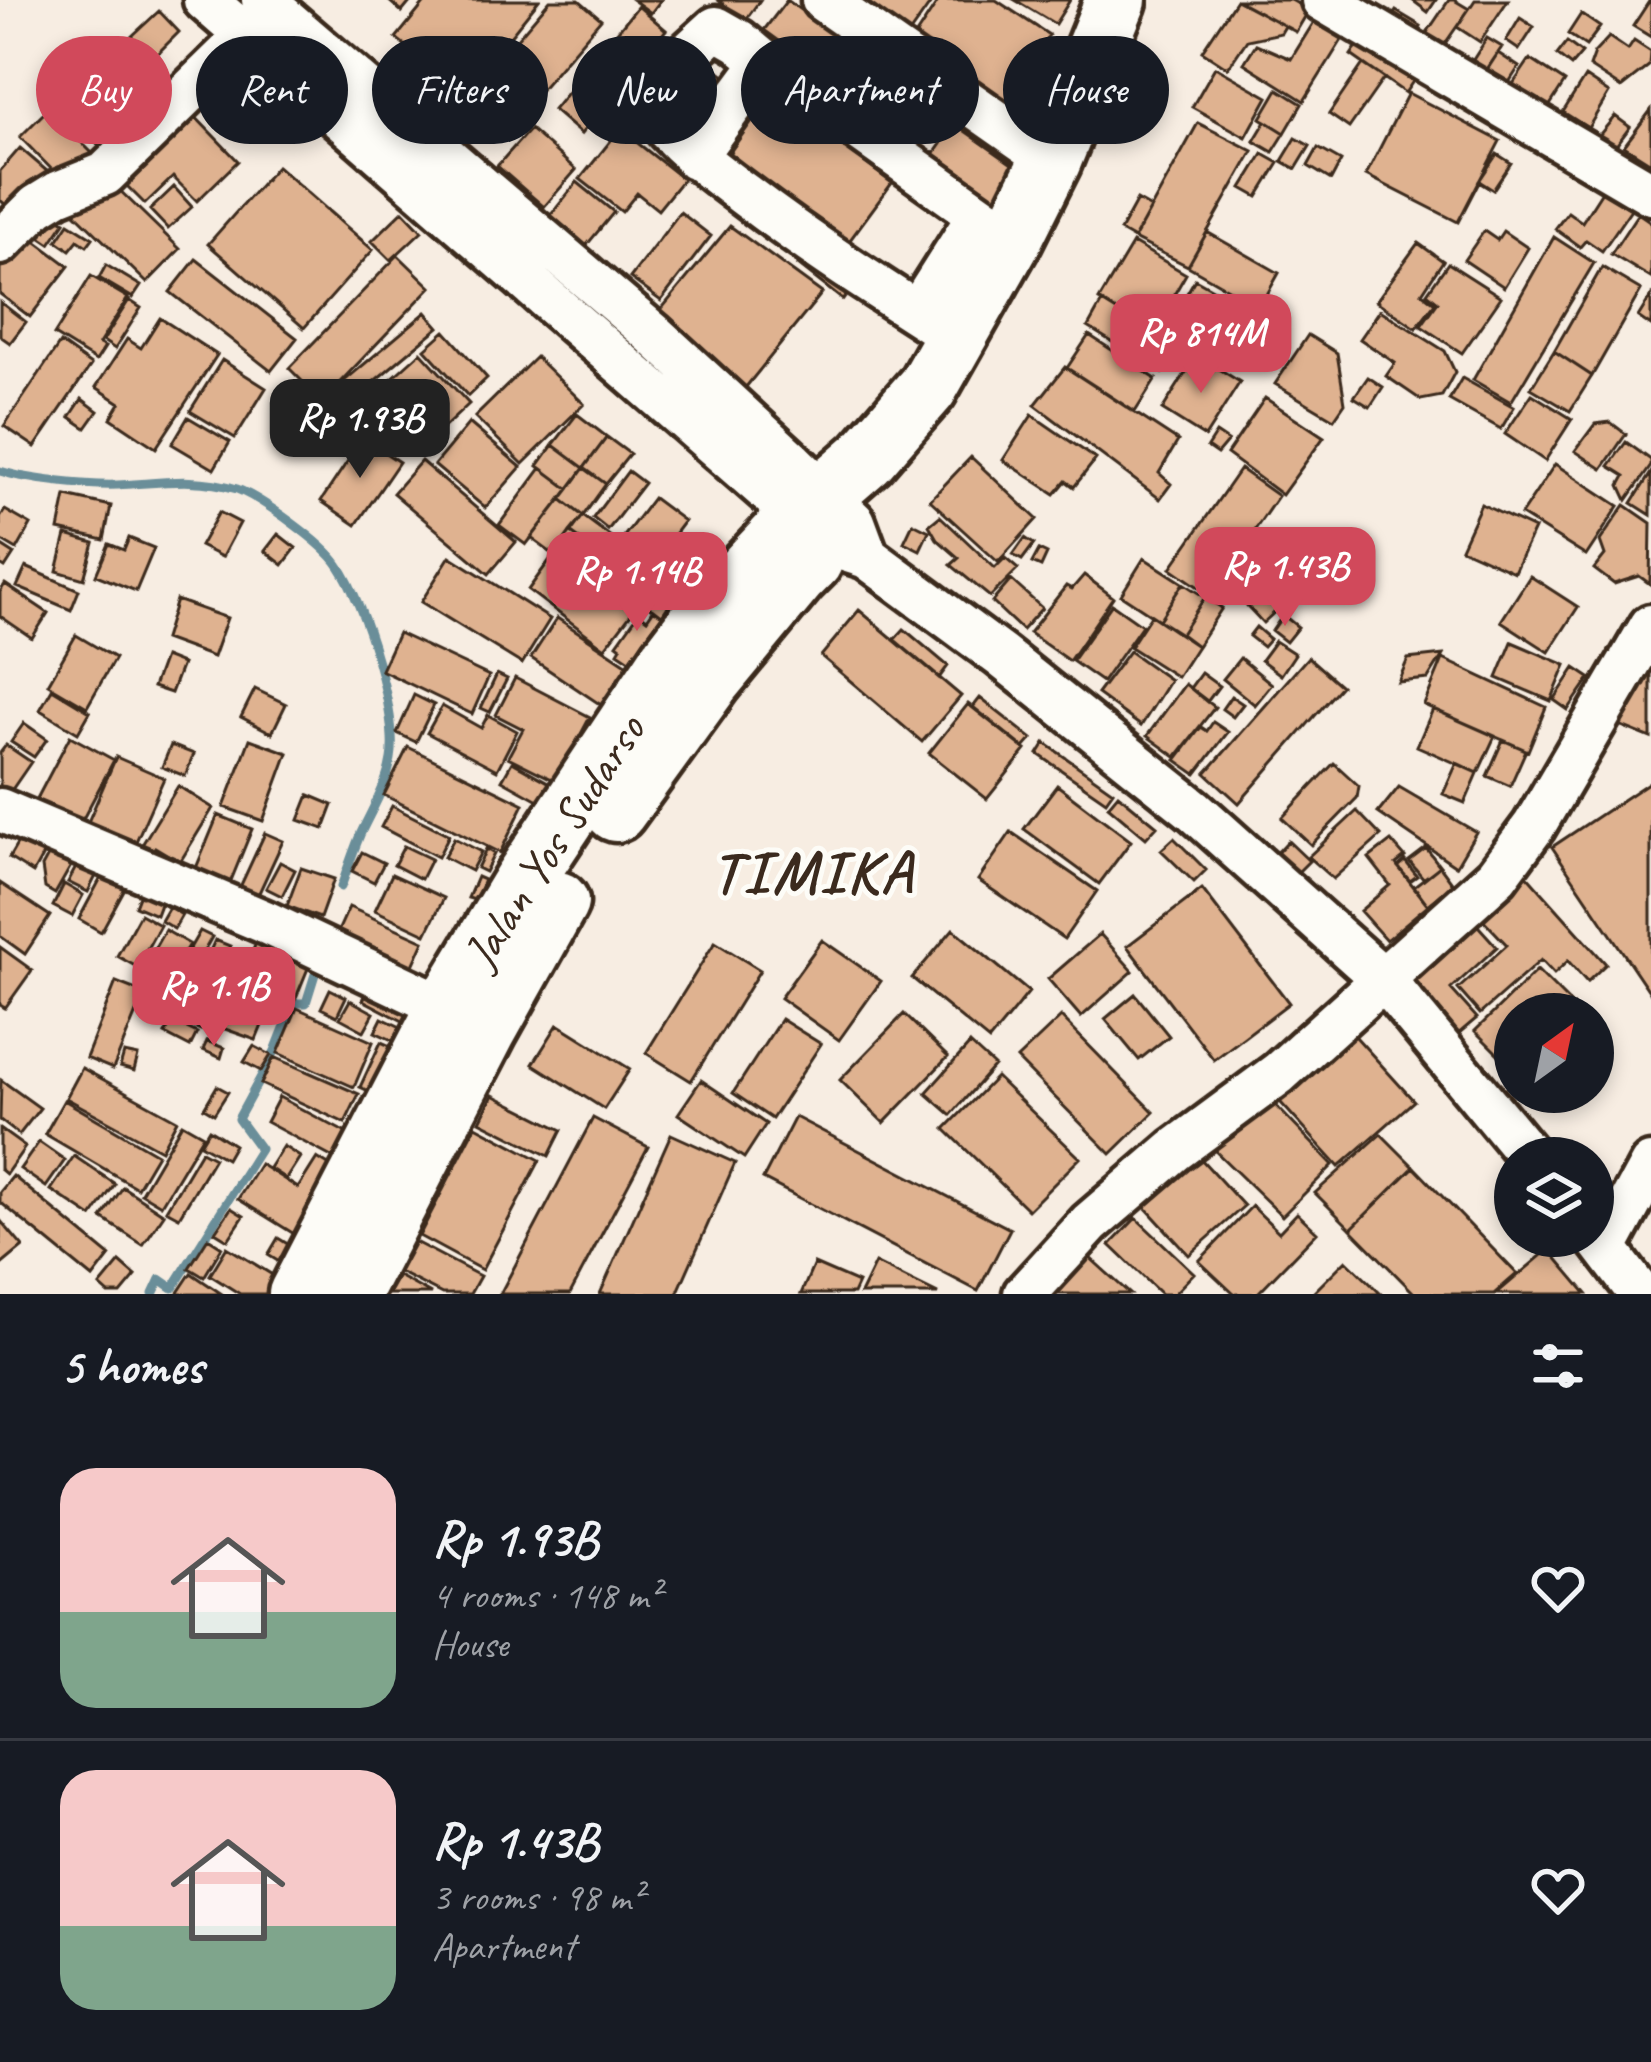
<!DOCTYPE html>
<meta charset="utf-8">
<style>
:root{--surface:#171b24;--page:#242831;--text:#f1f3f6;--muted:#9ea1a6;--line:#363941;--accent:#d1495b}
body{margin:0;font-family:Caveat,sans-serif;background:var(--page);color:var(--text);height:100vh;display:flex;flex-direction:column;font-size:45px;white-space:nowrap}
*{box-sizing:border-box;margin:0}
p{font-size:39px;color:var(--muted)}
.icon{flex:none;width:66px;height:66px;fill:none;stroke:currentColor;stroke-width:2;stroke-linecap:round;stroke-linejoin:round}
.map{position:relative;height:1294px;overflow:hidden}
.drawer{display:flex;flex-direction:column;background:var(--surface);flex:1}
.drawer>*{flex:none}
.top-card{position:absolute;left:36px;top:36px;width:1581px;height:108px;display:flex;gap:24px}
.needle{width:78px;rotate:33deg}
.buttons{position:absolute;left:1494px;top:993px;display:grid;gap:24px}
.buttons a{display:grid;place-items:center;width:120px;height:120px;border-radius:50%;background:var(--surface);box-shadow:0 6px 18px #0003;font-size:60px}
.price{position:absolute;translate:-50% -102px;padding:0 27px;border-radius:24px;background:var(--accent);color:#fff;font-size:39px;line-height:78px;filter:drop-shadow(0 3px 6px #0008)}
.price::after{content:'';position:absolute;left:50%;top:72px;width:36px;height:27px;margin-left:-18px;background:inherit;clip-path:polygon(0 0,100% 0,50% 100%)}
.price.on{background:#222;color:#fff}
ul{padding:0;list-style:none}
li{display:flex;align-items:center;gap:36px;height:300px;padding:0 60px}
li+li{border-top:3px solid var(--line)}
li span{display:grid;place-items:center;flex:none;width:336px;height:240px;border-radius:36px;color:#555}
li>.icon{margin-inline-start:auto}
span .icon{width:144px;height:144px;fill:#fffc;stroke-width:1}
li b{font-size:51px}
h2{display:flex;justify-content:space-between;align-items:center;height:144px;padding:0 60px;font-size:51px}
.tag{padding:0 42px;border-radius:54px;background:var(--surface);box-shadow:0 6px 18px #0003;font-size:42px;line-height:108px}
.tag.on{background:var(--accent);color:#fff}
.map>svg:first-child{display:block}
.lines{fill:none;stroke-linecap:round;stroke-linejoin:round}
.stream{stroke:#6a8e99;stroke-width:9}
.building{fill:#dfb290;stroke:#3b2a1e;stroke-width:3}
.minor-casing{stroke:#3b2a1e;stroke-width:51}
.highway-casing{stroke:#3b2a1e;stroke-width:69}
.minor{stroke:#fdfcf7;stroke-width:42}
.highway{stroke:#fdfcf7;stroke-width:60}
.labels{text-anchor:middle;stroke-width:10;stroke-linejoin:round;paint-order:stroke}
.street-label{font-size:48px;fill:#3b2a1e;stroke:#fdfcf7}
.district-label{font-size:60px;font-weight:bold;letter-spacing:3px;fill:#3b2a1e;stroke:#fdfcf7}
</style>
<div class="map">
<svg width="1651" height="1294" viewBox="0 0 1651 1294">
<rect width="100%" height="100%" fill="#f7ede2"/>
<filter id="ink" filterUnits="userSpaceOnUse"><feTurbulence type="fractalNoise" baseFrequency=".00833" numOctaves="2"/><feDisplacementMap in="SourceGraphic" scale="24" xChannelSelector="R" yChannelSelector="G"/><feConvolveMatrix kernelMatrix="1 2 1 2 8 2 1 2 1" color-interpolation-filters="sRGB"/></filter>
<g filter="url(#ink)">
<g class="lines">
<path class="stream" d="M0 471C28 480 88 486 118 485 158 483 197 476 237 489 261 498 325 544 339 566 364 603 399 715 391 759 387 786 371 811 360 835 353 852 347 870 341 887
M153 1294 160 1279 173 1288 260 1149 238 1119 275 1051 294 1003H306L320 958"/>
</g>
<path class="building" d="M388 0H412L402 12Z
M427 0H539L464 93 396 38Z
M550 0H579L601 19 502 134 463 102Z
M633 0H661L651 13Z
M718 0H760L745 21Z
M787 0 849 46 827 76 764 30Z
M839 0H933L902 44Z
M939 0H996L1049 35 1003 105 910 44Z
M1015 0H1070L1055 24Z
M1236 0 1285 26 1281 33 1247 40 1228 68 1202 51Z
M1237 0H1291L1309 10 1296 32Z
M1412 0H1436L1428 12Z
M1449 0H1454L1469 9 1444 45 1426 34Z
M1475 0H1508L1480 42 1457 27Z
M1650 0H1651V37L1633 26Z
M638 6 666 30 581 134 553 110Z
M159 11 179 32 152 59 131 37Z
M1396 11 1421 26 1415 37 1389 22Z
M1581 14 1600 27 1586 46 1568 34Z
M1317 17 1345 35 1304 101 1244 63 1256 44 1291 59Z
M1520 18 1534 27 1519 50 1506 41Z
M1363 37 1418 74 1405 93 1351 55Z
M1609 37 1628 50 1634 41 1651 52 1650 65 1621 88 1589 67 1594 53Z
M1487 38 1502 47 1483 75 1469 66Z
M126 39 177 93 110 157 59 103Z
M1567 42 1582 53 1571 66 1557 55Z
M855 50 928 104 901 140 828 86Z
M1498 53 1519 67 1506 87 1485 73Z
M1530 59 1565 82 1547 110 1511 87Z
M1363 64 1384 78 1349 128 1329 114Z
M712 65 732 81 691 136 670 121Z
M1215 67 1268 97 1246 137 1192 107Z
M1585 77 1609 93 1588 128 1563 112Z
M1278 89 1302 104 1285 133 1261 118Z
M772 93 892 183 839 255 718 169Z
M1408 93 1500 141 1458 222 1366 175Z
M184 105 238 161 197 201 173 177 145 204 114 173Z
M48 109 94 155 65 183 20 137Z
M1651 110V163L1624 146Z
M1615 116 1630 127 1612 151 1596 139Z
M1266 121 1285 133 1273 152 1254 141Z
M1198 123 1253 151 1188 266 1134 239Z
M955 124 1022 171 994 211 927 164Z
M530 129 576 170 544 207 497 166Z
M620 129 683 179 658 210 637 193 622 212 580 179Z
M1296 138 1310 146 1296 169 1282 161Z
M20 148 55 178 21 218 0 200V171Z
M1318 148 1341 161 1331 180 1308 166Z
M1263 154 1279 163 1258 197 1242 188Z
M1497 154 1511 163 1493 190 1479 181Z
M277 166 373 250 304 328 208 244Z
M108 179 180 249 147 283 75 213Z
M577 182 614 212 586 246 550 216Z
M174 187 192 207 168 229 150 210Z
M1602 191 1631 209 1602 251 1586 240 1580 247 1555 229 1568 212 1582 222Z
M1137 200 1151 208 1134 239 1120 231Z
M40 205 65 222 50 244 25 227Z
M403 211 422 231 391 260 372 241Z
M680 212 711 236 661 301 630 278Z
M1638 213 1651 222V278L1611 254Z
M69 223 93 238 87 246 78 240 70 250 57 241Z
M730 226 822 293 741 393 654 318Z
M22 231 69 266 30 317 0 294V261Z
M1484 231 1497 240 1503 231 1528 248 1504 287 1464 260Z
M1207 232 1279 273 1260 307 1188 266Z
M1554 237 1594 263 1511 402 1473 380Z
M1133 243 1186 274 1152 333 1099 300Z
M1418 243 1443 261 1422 293 1435 303 1416 328 1376 301Z
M810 249 855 283 843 300 798 265Z
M398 255 431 287 322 401 289 368Z
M196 259 297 338 271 371 170 292Z
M1448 263 1501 297 1462 353 1421 326 1438 302 1427 293Z
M106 265 141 286 133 298 99 278Z
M1602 267 1641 290 1592 376 1554 351Z
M91 276 128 298 99 344 105 347 96 361 54 335Z
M1195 279 1218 292 1200 324 1177 311Z
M1651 296V326L1638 317Z
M1235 297 1259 312 1256 318 1281 335 1265 363 1215 331Z
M129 300 141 308 115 349 103 341Z
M0 302 26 322 10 343 0 336Z
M1102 302 1149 331 1133 355 1088 327Z
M1380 310 1445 351 1455 372 1442 396 1421 400 1386 376 1395 363 1360 339Z
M426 312 439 327 359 394 382 421 366 435 330 393Z
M160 318 217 355 156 448 111 418 120 403 96 387 127 339 141 348Z
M1173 321 1194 335 1183 351 1162 338Z
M445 331 487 378 468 396 425 349Z
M1147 334 1176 352 1163 373 1133 355Z
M1089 335 1156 379 1135 412 1067 368Z
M1308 335 1337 353 1345 403 1334 419 1275 384Z
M60 343 91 365 35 447 4 426Z
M1554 351 1592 376 1570 411 1531 388Z
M421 352 469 404 419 451 370 398Z
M1197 355 1240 382 1205 437 1162 410Z
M536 357 584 404 523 464 475 417Z
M222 360 266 388 235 438 190 411Z
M1065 367 1178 441 1159 473 1171 484 1160 499 1035 405Z
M1368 377 1383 387 1370 407 1354 397Z
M1462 378 1514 407 1501 429 1449 400Z
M1532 394 1572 419 1545 461 1505 434Z
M1265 398 1324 437 1282 495 1227 454Z
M82 399 98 411 86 428 70 417Z
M577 414 607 437 584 468 553 445Z
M1032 415 1096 459 1074 487 1066 481 1055 494 1003 460Z
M188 417 230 442 214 469 172 444Z
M1610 422 1626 434 1602 469 1575 451 1595 424Z
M469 423 521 467 485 508 434 465Z
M1216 433 1228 441 1217 454 1207 447Z
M607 437 630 454 606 484 584 468Z
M363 438 399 462 356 525 321 501Z
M1626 442 1651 460V466L1627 500 1620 485 1625 476 1609 466Z
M553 445 584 468 569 489 538 466Z
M971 457 1037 519 998 562 930 500Z
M421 461 516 542 489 574 393 493Z
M1555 464 1619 506 1586 556 1521 515Z
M541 468 569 489 526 545 499 525Z
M584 468 606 484 583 516 561 499Z
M1240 469 1278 496 1210 595 1171 568Z
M628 471 644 483 608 530 593 518Z
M1651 473V515L1632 503Z
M66 496 111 506 104 540 59 530Z
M653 498 684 521 638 582 570 532 583 516 619 543Z
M561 499 583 516 554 555 531 538Z
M1481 504 1534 529 1514 572 1461 548Z
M1625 505 1651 523 1650 584 1639 576 1614 584 1594 569 1605 555 1600 541Z
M5 510 31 525 17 550 0 540V518Z
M219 512 240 523 222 557 200 546Z
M940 516 995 568 1005 558 1018 569 990 597 951 565 959 558 937 539 929 525Z
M913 523 929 531 920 550 904 542Z
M570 532 638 582 626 598 637 606 605 648 528 590Z
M278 534 296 548 283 565 265 551Z
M66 535 94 543 84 579 57 571Z
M129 538 154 548 136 591 96 575 109 544 124 550Z
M1025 538 1034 544 1022 560 1013 555Z
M691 542 705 552 662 615 647 605Z
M0 545 14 554 5 568 0 565Z
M1039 550 1047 554 1041 567 1032 563Z
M450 556 550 619 522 664 421 602Z
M1144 558 1183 583 1159 620 1121 595Z
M26 567 79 590 71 610 17 587Z
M1084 575 1113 597 1069 661 1029 633 1066 586 1072 589Z
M1530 576 1578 607 1549 652 1501 621Z
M1011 580 1042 608 1022 630 992 602Z
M1251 580 1278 609 1263 623 1236 594Z
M1183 583 1205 597 1181 634 1159 620Z
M5 584 48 613 32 638 0 616V592Z
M1205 597 1222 608 1197 646 1181 634Z
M176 600 227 618 213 657 164 639Z
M1112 604 1142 625 1102 682 1072 661Z
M654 609 662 615 630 660 618 652 621 647 617 644 639 613 647 619Z
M859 610 961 696 922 742 821 656Z
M1151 615 1197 646 1177 677 1130 647Z
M1283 615 1298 627 1286 642 1272 631Z
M557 618 628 665 601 705 531 658Z
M1256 627 1270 639 1263 647 1249 636Z
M904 629 948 666 939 678 894 640Z
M398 633 489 676 472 714 381 670Z
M76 635 115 658 87 707 48 684Z
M1275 641 1295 654 1281 675 1261 660Z
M1512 642 1566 665 1551 701 1497 678Z
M1129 651 1170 680 1141 726 1097 694Z
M1443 655 1428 679 1398 682 1408 659Z
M164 657 182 664 171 693 153 687Z
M1308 657 1341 686 1239 803 1206 773Z
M1240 658 1272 684 1255 705 1223 679Z
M1443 659 1546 707 1528 751 1424 705Z
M1637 666 1651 671V738L1614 723Z
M1575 668 1590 678 1568 710 1554 700Z
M1201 673 1219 686 1207 702 1190 688Z
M497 674 507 679 490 712 481 708Z
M515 678 590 717 556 781 508 757 523 729 496 715Z
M1185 684 1215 707 1176 757 1147 736Z
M52 689 90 712 78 733 40 710Z
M255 689 286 704 272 733 241 717Z
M414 695 434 705 416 742 397 733Z
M1231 696 1243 704 1233 717 1222 709Z
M980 698 1032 739 1024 748 973 707Z
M968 704 1026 750 987 799 929 753Z
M442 706 481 728 488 715 517 731 497 770 427 733Z
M1433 709 1495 736 1478 773 1417 746Z
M1213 722 1228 732 1196 774 1176 760 1201 727 1207 731Z
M24 723 47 739 34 757 11 742Z
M70 736 114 760 75 834 31 810Z
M250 739 288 753 263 821 224 807Z
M1503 740 1526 750 1510 786 1487 776Z
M1045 743 1113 791 1106 801 1038 754Z
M6 745 31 762 4 801 0 798V753Z
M171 745 194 754 185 776 162 767Z
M408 747 524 804 500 853 384 795Z
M116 757 164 778 130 855 110 846 115 834 88 822Z
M512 762 559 788 549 806 502 780Z
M1334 763 1359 786 1357 798 1311 845 1282 818Z
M1457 763 1478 773 1465 803 1443 794Z
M1651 781V994L1552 847Z
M1057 785 1131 841 1099 884 1024 829Z
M178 786 213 808 180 862 155 847 150 855 140 848Z
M1399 787 1476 832 1456 866 1378 813Z
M1118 794 1157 826 1146 838 1108 806Z
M309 795 333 805 324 829 299 820Z
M392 806 449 835 438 857 381 827Z
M1357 811 1381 836 1333 879 1308 857Z
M218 815 252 829 228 888 194 873Z
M1011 832 1097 891 1064 939 978 880Z
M265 833 283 841 258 895 240 887Z
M454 838 481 852 471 871 444 857Z
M1174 838 1206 870 1194 882 1161 850Z
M20 839 44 853 33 873 9 858Z
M1288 841 1309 861 1293 877 1273 857Z
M1391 841 1405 857 1396 864 1428 905 1386 940 1360 911 1390 885 1369 858Z
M54 845 76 857 55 894 45 888 42 867Z
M404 846 431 859 421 879 394 865Z
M1426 848 1440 866 1424 879 1409 861Z
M486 849 494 854 485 872 477 868Z
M362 852 384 863 374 882 352 871Z
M81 858 100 868 88 892 68 882Z
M1405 861 1417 876 1410 881 1398 867Z
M280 862 295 870 282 896 266 888Z
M1440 866 1454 885 1428 905 1414 886Z
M301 868 334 879 320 918 287 906Z
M1524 872 1606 964 1587 982 1568 961 1554 974 1541 960 1480 1014 1458 989 1507 945 1477 913Z
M392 874 444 898 426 934 375 910Z
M102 876 125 888 101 932 79 919Z
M477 877 484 880 475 900 468 898Z
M0 883 50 916 25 954 0 936Z
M64 884 83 895 72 916 53 906Z
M142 888 163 896 156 915 135 906Z
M1202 889 1289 1003 1214 1060 1127 946Z
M169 907 182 915 174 929 161 921Z
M349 907 424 941 405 983 330 949Z
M140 914 160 925 137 967 117 956Z
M1470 917 1497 947 1451 989 1477 1018 1457 1035 1404 976Z
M953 929 1029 992 989 1041 912 978Z
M165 930 189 944 166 984 142 970Z
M200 931 212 937 195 967 183 960Z
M1100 934 1133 971 1081 1017 1048 979Z
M258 938 285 950 269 988 242 977Z
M215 940 230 946 218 973 203 967Z
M822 940 881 981 839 1040 780 998Z
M715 942 760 970 691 1081 646 1053Z
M295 943 315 951 295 1000 275 991Z
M0 947 32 970 5 1008 0 1005Z
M1537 970 1576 1009 1570 1014H1515L1514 1070 1475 1031Z
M228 977 274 996 256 1040 211 1024Z
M116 982 144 993 113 1069 86 1058Z
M371 983 427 1011 418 1029 363 1000Z
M330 989 346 997 337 1016 321 1008Z
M1135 994 1169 1036 1139 1060 1105 1019Z
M147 999 167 1006 160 1023 140 1015Z
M350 1000 374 1013 364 1031 340 1018Z
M194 1005 209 1011 201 1030 186 1024Z
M297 1008 373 1042 354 1087 278 1053Z
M904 1014 948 1057 884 1123 840 1080Z
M1061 1017 1154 1112 1111 1154 1017 1059Z
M382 1018 411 1032 405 1046 375 1032Z
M781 1019 821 1044 772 1119 733 1093Z
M172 1021 197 1033 190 1047 165 1034Z
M558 1024 630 1069 604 1109 533 1064Z
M1346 1026 1414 1101 1339 1167 1272 1093Z
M207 1041 224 1048 221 1058 203 1050Z
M381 1042 404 1052 384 1098 360 1087Z
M970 1044 994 1066 951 1115 926 1093Z
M254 1046 271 1055 261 1071 244 1062Z
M124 1053 138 1056 134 1071 120 1067Z
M274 1057 359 1094 345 1123 261 1084Z
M82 1068 177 1120 161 1150 66 1098Z
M996 1077 1080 1158 1028 1210 945 1129Z
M1 1080 40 1108 19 1135 0 1120Z
M701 1080 766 1124 744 1158 678 1114Z
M217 1086 228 1092 214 1114 204 1108Z
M1260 1089 1333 1165 1282 1216 1207 1143Z
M493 1095 562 1130 549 1156 480 1121Z
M279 1097 352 1136 339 1161 266 1122Z
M64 1100 157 1154 137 1188 45 1134Z
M795 1117 1010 1229 978 1291 763 1179Z
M593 1118 648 1147 570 1294H500Z
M182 1123 203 1135 161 1205 141 1193Z
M476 1126 540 1160 482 1270 419 1236Z
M0 1129 25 1147 6 1174 0 1169Z
M209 1129 234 1145 226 1159 200 1144Z
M671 1134 735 1163 677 1294H600Z
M1381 1134 1414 1167 1351 1229 1315 1193Z
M39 1142 65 1160 46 1187 20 1169Z
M283 1146 300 1157 286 1179 269 1168Z
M201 1151 214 1158 179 1217 166 1210Z
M74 1156 115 1184 92 1217 51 1190Z
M317 1158 340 1172 299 1237 238 1199 260 1164 298 1188Z
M1200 1158 1244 1206 1189 1255 1145 1207Z
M1414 1167 1517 1274 1494 1294H1415L1351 1229Z
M13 1176 110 1256 93 1278 0 1202V1192Z
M123 1187 164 1214 143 1245 102 1218Z
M1252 1206 1279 1232 1297 1213 1317 1232 1257 1294H1234L1199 1261Z
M231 1208 244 1216 228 1240 215 1232Z
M1136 1218 1194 1273 1174 1294H1161L1110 1245Z
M0 1220 23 1247 0 1266Z
M208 1238 222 1247 204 1277 189 1268Z
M278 1238 299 1251 289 1268 268 1255Z
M415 1242 480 1276 470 1294H442L399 1272Z
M227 1247 279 1279 270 1294H240L210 1275Z
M1549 1249 1587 1294H1496Z
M1087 1255 1130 1294H1051Z
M1346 1260 1381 1294H1312Z
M120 1262 136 1276 121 1294H109L100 1286Z
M875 1263 938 1294H860Z
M814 1264 858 1283 853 1294H801Z
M191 1273 222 1294H177Z
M398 1276 431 1294H388Z"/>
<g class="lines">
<g class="minor-casing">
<path id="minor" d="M205 0 829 545 867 557 1001 656 1194 810 1383 979 1531 1158
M263 0 652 333 793 463 854 522 867 557
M823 0 1051 160
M1323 0 1651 193
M694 157 764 62
M0 243 37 206 58 193 105 174 234 48 241 31
M917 313 979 215
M956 338C884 292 813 247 745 195 710 169 675 143 649 107L659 80 716 28 739 41 764 62 1012 238
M0 810 265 922 447 1008
M1593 1232 1640 1294
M1606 1248 1651 1165
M1025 1294 1090 1223 1175 1150 1279 1073 1497 876 1534 826 1651 626"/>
</g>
<g class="highway-casing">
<path id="highway" d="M616 811 711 680 797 576 812 561
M299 1294 447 1008 524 880 670 660 699 622 797 518 866 458 927 388 1012 238 1051 160 1116 0
M350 1294 487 1029 558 902"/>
</g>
<use href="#minor" class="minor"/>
<use href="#highway" class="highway"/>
</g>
</g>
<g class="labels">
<g class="street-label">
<text transform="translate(553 841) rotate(-57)" y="17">Jalan Yos Sudarso</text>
</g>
<g class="district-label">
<text x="813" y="892">TIMIKA</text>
</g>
</g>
</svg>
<div class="buttons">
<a><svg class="needle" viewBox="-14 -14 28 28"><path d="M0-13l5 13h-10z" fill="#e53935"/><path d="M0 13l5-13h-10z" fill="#9ea1a6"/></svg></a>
<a><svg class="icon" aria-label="layers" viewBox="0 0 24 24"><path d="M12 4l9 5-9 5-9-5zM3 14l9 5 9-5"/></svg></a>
</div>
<b class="price" style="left:1201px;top:396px">Rp 814M</b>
<b class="price on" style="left:360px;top:481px">Rp 1.93B</b>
<b class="price" style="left:1285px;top:629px">Rp 1.43B</b>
<b class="price" style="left:637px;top:634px">Rp 1.14B</b>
<b class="price" style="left:214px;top:1049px">Rp 1.1B</b>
<div class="top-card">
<a class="tag on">Buy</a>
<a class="tag">Rent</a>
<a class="tag">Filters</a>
<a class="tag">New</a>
<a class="tag">Apartment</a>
<a class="tag">House</a>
</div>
</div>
<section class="drawer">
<h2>5 homes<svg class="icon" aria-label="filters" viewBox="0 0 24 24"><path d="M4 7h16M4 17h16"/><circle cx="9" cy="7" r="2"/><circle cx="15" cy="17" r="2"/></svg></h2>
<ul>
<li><span style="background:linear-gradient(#f6c9c9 60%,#7fa58c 0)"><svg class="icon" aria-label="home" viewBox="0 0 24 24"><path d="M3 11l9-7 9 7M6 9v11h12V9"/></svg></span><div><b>Rp 1.93B</b><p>4 rooms · 148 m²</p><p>House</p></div><svg class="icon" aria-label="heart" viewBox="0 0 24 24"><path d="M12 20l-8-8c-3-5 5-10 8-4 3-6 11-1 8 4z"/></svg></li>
<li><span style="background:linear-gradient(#f6c9c9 65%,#7fa58c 0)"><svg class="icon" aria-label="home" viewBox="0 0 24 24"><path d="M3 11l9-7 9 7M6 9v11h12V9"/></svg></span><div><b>Rp 1.43B</b><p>3 rooms · 98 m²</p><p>Apartment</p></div><svg class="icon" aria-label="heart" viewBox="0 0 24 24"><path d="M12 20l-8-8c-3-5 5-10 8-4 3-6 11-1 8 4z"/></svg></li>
</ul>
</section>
